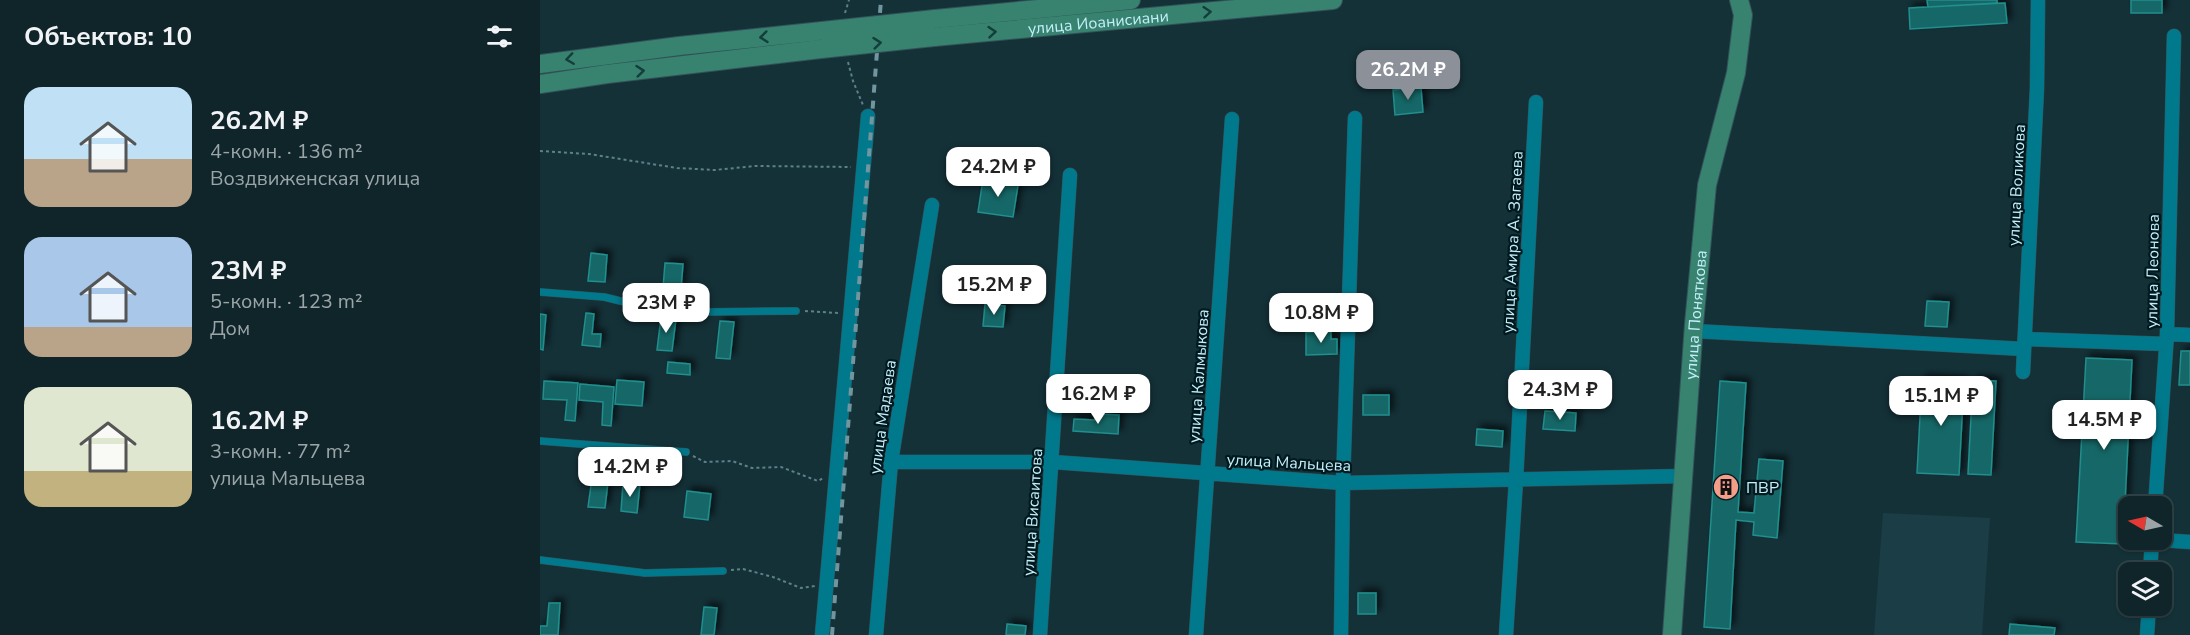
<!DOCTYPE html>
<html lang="ru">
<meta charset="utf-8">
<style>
:root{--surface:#0f252a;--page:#182d32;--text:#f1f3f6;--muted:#9ba5a8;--line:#2f4247;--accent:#8c9099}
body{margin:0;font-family:"Nunito Sans",sans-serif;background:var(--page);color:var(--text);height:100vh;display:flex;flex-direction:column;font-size:22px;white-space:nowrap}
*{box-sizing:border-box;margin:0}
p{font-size:20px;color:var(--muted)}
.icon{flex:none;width:33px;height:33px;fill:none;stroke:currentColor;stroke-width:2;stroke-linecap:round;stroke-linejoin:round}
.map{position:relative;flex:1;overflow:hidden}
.sheet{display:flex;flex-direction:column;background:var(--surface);width:540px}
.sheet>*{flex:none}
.needle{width:39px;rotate:279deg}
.tools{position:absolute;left:1578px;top:496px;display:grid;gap:12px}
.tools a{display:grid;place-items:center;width:54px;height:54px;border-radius:12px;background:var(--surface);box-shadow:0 2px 4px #0004,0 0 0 2px var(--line);font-size:30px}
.price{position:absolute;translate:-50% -51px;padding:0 14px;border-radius:12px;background:#fff;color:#222;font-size:20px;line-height:39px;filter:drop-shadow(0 2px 3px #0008)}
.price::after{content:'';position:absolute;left:50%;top:36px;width:18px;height:14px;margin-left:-9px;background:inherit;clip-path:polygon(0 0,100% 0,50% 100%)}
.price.current{background:var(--accent);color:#fff}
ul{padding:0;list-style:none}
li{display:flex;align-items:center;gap:18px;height:150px;padding:0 24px}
li span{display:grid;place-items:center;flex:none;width:168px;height:120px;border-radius:18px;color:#555}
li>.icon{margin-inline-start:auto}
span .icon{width:72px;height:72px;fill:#fffc;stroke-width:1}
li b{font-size:26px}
h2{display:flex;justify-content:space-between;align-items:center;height:72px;padding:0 24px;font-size:26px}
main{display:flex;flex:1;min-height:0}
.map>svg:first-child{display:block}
.built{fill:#1b3e46}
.building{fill:#156867;stroke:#208e8d;stroke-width:1.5;filter:url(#shadow)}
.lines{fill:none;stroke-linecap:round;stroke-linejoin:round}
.lane-casing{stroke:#335158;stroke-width:8}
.street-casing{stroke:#335158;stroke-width:15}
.secondary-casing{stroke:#335158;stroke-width:20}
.path{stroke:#5d8089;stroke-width:2;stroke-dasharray:3 3;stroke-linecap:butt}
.lane{stroke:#00798c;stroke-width:7}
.street{stroke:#00798c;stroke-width:14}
.secondary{stroke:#37836f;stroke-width:18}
.rail{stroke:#72969f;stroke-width:4;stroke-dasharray:8 8;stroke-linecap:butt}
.secondary-bridge-casing{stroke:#335158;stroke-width:20;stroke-linecap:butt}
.secondary-bridge{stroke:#37836f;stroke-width:18}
.oneway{stroke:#133e3b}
.labels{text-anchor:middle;stroke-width:4.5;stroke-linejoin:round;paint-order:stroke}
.street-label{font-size:16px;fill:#c4effa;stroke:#00191f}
.poi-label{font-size:16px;fill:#c4effa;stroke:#00191f;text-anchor:start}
</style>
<main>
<section class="sheet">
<h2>Объектов: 10<svg class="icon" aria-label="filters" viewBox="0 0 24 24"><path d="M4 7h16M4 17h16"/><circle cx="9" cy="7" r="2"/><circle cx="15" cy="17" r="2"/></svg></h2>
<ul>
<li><span style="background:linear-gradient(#bfe0f5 60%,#b9a48a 0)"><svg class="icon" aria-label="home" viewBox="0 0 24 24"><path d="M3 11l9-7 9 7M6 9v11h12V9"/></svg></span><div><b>26.2M ₽</b><p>4-комн. · 136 m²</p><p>Воздвиженская улица</p></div></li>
<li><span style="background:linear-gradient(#a9c7e8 75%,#b9a48a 0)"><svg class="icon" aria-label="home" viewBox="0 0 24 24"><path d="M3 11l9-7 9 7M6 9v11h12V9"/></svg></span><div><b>23M ₽</b><p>5-комн. · 123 m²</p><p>Дом</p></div></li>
<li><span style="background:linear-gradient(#dfe7d0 70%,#c2b280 0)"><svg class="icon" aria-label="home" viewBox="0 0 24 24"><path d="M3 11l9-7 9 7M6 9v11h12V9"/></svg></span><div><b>16.2M ₽</b><p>3-комн. · 77 m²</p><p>улица Мальцева</p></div></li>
</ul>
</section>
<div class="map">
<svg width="1650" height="635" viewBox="0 0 1650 635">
<defs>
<filter id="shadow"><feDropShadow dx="4.5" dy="-4.5" stdDeviation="3" flood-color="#0009"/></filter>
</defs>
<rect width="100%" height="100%" fill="#143138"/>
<path class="built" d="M1343 513 1450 518 1442 635H1334Z"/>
<path class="building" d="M1387 0H1457V3L1388 7Z
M1591 0H1622V13H1591Z
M1465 3 1467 23 1370 29 1369 8Z
M881 88 883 112 855 115 853 90Z
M443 179 478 185 473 217 438 212Z
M51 253 67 255 65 282 48 281Z
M125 263 143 264 141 289 123 288Z
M1387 301 1409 302 1407 327 1385 326Z
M445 304 465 306 463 327 443 326Z
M46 313 54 314 52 334H61L60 347 42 345Z
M0 314 6 315 3 350 0 349Z
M121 317 136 319 132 351 117 350Z
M180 321 194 322 190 359 176 358Z
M766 332H791V339H797V354L766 355Z
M1641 351H1650V385H1639Z
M1546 358 1592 360 1583 544 1536 542Z
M128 362 150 364V375L127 373Z
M1382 379 1424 381 1419 475 1377 473Z
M77 380 104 382 102 406 75 404Z
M1433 380 1456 381 1451 475 1428 474Z
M4 381 38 383 35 421 25 420 27 400 3 399Z
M1180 381 1206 383 1198 512 1214 513 1219 459 1243 461 1237 538 1213 535 1214 522 1196 520 1190 629 1164 627Z
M40 384 74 387 71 426 62 425 63 402 39 400Z
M823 395H849V415H823Z
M1005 411 1036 413 1035 431 1003 429Z
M556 414 579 415 578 434 533 431 534 419 555 420Z
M937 429 963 431 962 447 936 445Z
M53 471 69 473 65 508 48 507Z
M83 483 100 484 97 513 81 511Z
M147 491 171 494 168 520 144 517Z
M818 593H836V614H818Z
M9 603H20L18 635H0V626H7Z
M164 607 177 608 174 635H161Z
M467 624 486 626 485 635H466Z
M1470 624 1515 628 1514 635H1469Z"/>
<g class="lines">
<g class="lane-casing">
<path id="lane" d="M0 292 64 297 97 305 150 306 165 312 256 311
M0 441 146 452
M0 560 105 573 183 571"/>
</g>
<g class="street-casing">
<path id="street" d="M1154 331 1484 349
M1627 334 1650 335
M1485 339 1626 344
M1483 372 1497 88 1498 0
M351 462H513L803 483 1145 476
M1615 507 1627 334 1634 36
M1621 540 1650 542
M1610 573 1612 540
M282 635 328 116
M336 635 351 462 392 205
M500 635 530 175
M656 635 692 119
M801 635 803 483 815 118
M966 635 976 480 996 102
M1607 635 1609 606"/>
</g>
<g class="secondary-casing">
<g id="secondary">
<path d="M395 19 591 0"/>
<path id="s1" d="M394 37 793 0"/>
<path d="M0 64 139 46 282 31"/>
<path d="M0 84 67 74 281 49"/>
<path id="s2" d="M1132 635 1154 324 1167 185 1196 73 1203 15 1199 0"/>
</g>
</g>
<path class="path" d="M305 13 309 0
M308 62 313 81 323 105
M0 151 49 154 137 168 175 170 215 166 311 167
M265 311 298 313
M153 456 165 462 192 461 212 468 241 467 278 481 283 478
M191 570 203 569 233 577 261 588 275 586"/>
<use href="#lane" class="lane"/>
<use href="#street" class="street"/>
<use href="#secondary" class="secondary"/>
<path class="rail" d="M292 635 341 0"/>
<g class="secondary-bridge-casing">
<path id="secondary-bridge" d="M282 31 395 19
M281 49 394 37"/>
</g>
<use href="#secondary-bridge" class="secondary-bridge"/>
</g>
<defs><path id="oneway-chevron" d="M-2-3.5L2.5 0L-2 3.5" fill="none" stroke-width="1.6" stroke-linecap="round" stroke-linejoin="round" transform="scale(1.5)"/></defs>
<g class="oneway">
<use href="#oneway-chevron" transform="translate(667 12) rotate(-5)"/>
<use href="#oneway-chevron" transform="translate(452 32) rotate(-5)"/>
<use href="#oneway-chevron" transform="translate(224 37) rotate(174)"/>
<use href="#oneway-chevron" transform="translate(337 43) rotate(-6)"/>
<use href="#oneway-chevron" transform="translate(30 59) rotate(172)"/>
<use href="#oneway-chevron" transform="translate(100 71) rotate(-6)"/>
</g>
<defs>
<g id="building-disc" transform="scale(1.35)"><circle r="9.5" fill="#f49e89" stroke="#00191f"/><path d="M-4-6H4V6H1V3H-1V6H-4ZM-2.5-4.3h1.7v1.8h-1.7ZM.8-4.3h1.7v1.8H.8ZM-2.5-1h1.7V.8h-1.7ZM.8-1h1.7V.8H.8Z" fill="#111"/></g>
</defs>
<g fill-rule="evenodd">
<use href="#building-disc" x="1186" y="487"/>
</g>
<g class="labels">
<g class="street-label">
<text dy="6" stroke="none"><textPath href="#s1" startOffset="165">улица Иоанисиани</textPath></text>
<text transform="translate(1476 185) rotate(-87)" y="6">улица Воликова</text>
<text transform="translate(972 242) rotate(-87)" y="6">улица Амира А. Загаева</text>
<text transform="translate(1612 271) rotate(-89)" y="6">улица Леонова</text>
<text dy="6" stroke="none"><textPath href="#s2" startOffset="321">улица Поняткова</textPath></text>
<text transform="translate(658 376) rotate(-86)" y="6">улица Калмыкова</text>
<text transform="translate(342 417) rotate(-82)" y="6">улица Мадаева</text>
<text transform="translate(749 462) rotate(3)" y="6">улица Мальцева</text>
<text transform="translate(492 512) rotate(-86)" y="6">улица Висаитова</text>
</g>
<g class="poi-label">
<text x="1206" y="493">ПВР</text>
</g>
</g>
</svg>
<div class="tools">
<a><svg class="needle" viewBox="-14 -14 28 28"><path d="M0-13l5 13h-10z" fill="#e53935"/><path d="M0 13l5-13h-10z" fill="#9ba5a8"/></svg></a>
<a><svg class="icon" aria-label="layers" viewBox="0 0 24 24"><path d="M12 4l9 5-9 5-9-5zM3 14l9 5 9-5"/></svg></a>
</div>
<b class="price current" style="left:868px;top:101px">26.2M ₽</b>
<b class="price" style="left:458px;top:198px">24.2M ₽</b>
<b class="price" style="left:454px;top:316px">15.2M ₽</b>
<b class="price" style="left:126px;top:334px">23M ₽</b>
<b class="price" style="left:781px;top:344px">10.8M ₽</b>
<b class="price" style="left:1020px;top:421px">24.3M ₽</b>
<b class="price" style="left:558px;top:425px">16.2M ₽</b>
<b class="price" style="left:1401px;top:427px">15.1M ₽</b>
<b class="price" style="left:1564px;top:451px">14.5M ₽</b>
<b class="price" style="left:90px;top:498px">14.2M ₽</b>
</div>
</main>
